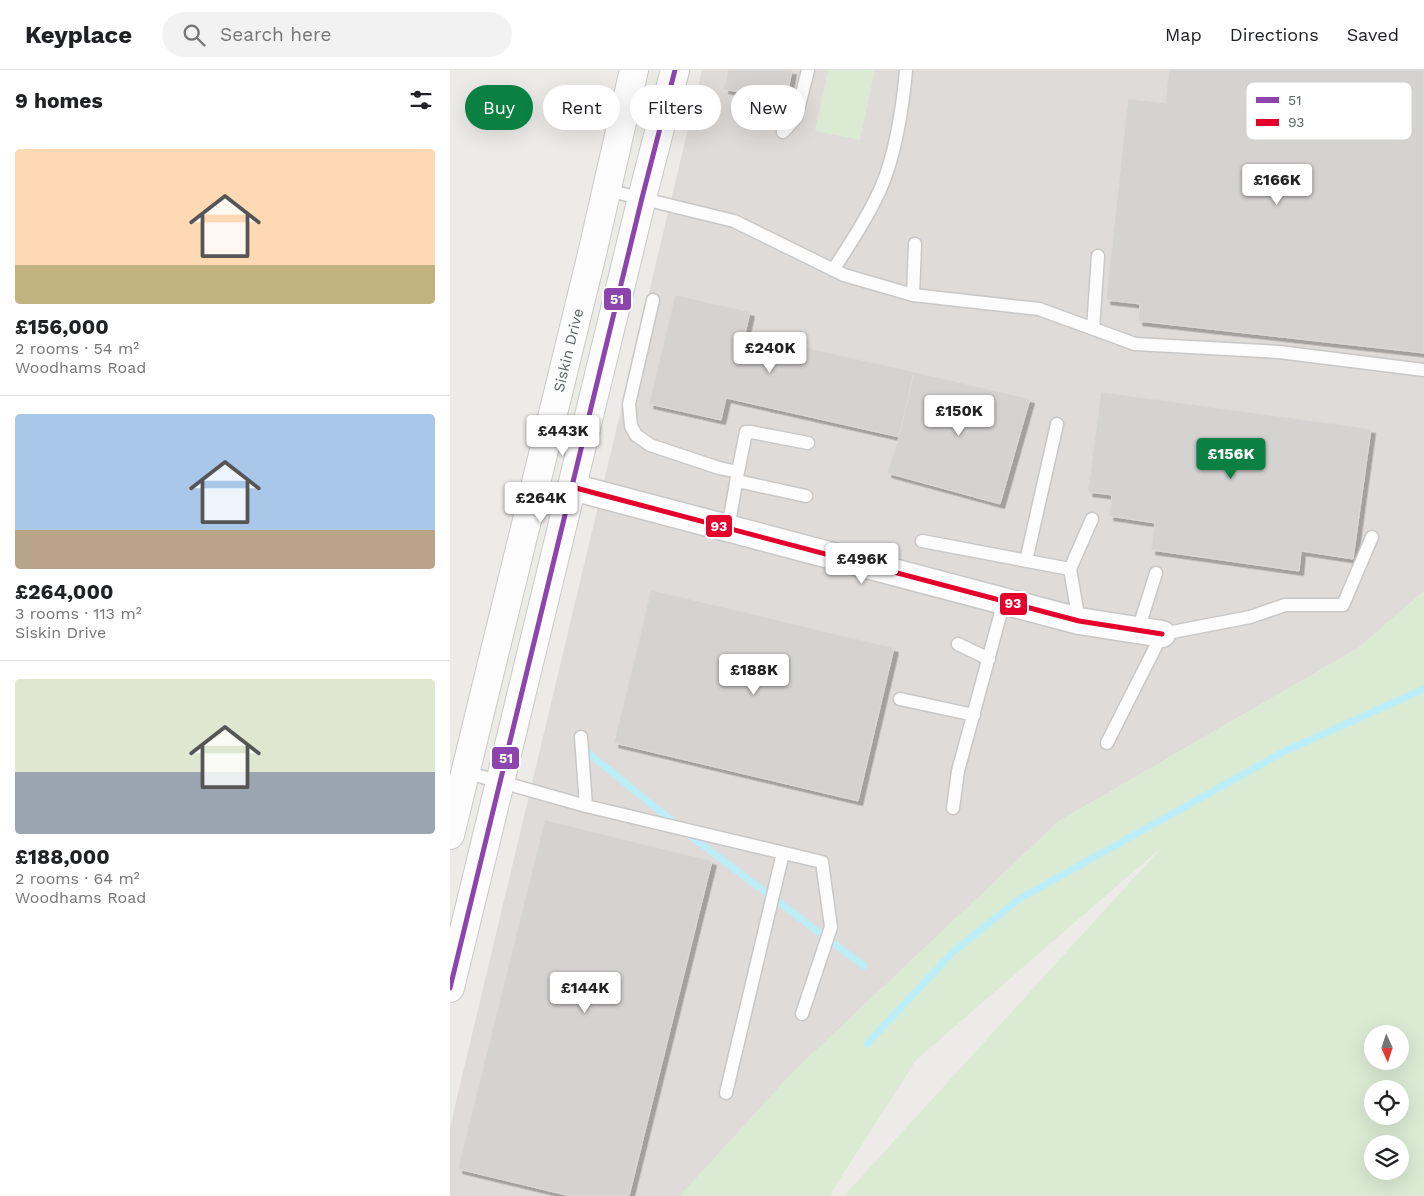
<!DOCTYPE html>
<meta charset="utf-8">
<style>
:root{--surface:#fff;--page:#f2f2f2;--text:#202124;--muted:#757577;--line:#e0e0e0;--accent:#0b8043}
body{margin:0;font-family:"Work Sans",sans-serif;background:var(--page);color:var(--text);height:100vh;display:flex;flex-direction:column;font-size:19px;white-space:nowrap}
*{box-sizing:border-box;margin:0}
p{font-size:16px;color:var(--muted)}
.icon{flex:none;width:28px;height:28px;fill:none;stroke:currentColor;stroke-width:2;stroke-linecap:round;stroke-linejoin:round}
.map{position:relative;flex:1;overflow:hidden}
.details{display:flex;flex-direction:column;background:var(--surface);width:450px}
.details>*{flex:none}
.top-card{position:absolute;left:15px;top:15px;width:475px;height:45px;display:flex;gap:10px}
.needle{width:32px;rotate:177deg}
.fabs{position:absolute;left:914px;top:955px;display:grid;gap:10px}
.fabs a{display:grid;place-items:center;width:45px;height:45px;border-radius:50%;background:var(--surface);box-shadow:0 5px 20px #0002;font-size:25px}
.price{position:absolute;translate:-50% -42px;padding:0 11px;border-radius:5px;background:#fff;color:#222;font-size:16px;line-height:32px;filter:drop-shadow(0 1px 2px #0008)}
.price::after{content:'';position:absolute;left:50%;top:30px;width:15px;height:11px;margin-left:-8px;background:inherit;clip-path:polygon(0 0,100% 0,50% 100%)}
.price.selected{background:var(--accent);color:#fff}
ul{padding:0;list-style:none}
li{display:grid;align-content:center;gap:10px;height:265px;padding:0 15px}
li+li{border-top:1px solid var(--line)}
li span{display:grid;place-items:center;height:155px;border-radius:5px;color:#555}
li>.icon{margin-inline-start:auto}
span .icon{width:90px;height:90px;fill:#fffc;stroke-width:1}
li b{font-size:21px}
h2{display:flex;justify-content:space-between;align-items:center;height:60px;padding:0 15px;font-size:21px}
.chip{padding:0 18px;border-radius:22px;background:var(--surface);box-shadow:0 5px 20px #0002;font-size:18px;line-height:45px}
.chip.selected{background:var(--accent);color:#fff}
header{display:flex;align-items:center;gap:30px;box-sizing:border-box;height:70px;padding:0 25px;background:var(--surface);border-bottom:1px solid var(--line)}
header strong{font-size:24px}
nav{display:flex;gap:28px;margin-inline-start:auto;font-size:18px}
.search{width:350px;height:45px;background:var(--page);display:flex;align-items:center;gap:12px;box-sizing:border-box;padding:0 18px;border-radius:28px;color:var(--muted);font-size:19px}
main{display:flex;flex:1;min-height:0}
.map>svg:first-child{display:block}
.industrial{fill:#dedbd9}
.green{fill:#daead3;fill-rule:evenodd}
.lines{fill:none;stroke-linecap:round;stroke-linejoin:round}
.stream{stroke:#bbeef8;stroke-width:7}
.building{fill:#d5d3d2;stroke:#dcdad7;filter:url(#shadow)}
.lane-casing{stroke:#c8c8c8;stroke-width:15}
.street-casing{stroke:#c8c8c8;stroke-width:29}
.secondary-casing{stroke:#c8cac9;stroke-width:30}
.lane{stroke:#fcfcfc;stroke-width:12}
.street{stroke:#fcfcfc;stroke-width:26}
.secondary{stroke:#fcfcfc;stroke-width:28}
.bus-1-casing{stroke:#fff;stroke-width:9}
.bus-2-casing{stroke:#fff;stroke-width:9}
.bus-1{stroke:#8e44ad;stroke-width:5}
.bus-2{stroke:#e4002b;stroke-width:5}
.labels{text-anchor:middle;stroke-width:4;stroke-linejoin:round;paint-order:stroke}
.street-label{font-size:15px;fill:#5d6466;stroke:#fff}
.key{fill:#fff;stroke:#ced0d1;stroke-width:1}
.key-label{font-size:14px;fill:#5d6466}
.line-badge{stroke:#fff;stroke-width:2}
.badge-label{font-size:14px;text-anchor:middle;font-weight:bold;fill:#fff}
</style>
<header>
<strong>Keyplace</strong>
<div class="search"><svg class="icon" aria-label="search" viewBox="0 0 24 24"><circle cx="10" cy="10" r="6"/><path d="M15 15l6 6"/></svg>Search here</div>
<nav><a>Map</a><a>Directions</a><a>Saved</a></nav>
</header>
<main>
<section class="details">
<h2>9 homes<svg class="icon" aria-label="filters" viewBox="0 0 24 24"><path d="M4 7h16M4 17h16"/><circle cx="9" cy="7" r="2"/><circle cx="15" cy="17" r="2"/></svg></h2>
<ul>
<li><span style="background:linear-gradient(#ffd9b3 75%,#c2b280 0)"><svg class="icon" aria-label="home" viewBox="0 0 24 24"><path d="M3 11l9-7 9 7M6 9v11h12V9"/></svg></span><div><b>£156,000</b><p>2 rooms · 54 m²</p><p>Woodhams Road</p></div></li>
<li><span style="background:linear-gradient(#a9c7e8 75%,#b9a48a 0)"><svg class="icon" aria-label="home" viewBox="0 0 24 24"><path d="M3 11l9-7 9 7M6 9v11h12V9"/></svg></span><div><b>£264,000</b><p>3 rooms · 113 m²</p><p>Siskin Drive</p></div></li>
<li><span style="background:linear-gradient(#dfe7d0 60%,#9aa5b1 0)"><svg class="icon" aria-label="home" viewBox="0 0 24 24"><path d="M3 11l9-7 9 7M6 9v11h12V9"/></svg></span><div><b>£188,000</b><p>2 rooms · 64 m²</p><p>Woodhams Road</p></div></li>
</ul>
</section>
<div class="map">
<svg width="974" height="1126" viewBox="0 0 974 1126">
<defs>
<filter id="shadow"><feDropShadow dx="4.5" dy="4.5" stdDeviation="0" flood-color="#0004"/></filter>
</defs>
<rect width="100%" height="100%" fill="#edebe8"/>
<path class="industrial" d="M252 0H974V521L908 578 609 751 343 1002 230 1126H0V1057Z"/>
<path class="green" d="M378 0H425L410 70 365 61Z
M974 521V1126H394L713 776 466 990 379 1126H230L343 1002 609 751 908 578ZM922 964H950V991H922ZM922 1019H950V1046H922ZM922 1074H950V1101H922Z"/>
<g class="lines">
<path class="stream" d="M138 683 226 754
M238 764 414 896
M417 974 502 883 569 829 835 681 974 619"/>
</g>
<path class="building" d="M278 0H342L336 32 274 19Z
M719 0H974V283L688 251 690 234 656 230 678 29 715 33Z
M225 225 300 242 295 264 464 302 449 367 276 328 271 350 199 334Z
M464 302 580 329 550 434 437 403 449 367Z
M651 322 921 359 903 489 851 481 849 501 701 480 705 453 659 446 662 425 638 422Z
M201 520 444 578 408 731 164 673Z
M95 750 262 791 179 1126H120L8 1099Z"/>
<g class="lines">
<g class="lane-casing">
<path id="lane" d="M217 34 257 44
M333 62 346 48 358 0
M157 120 284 151 394 205 463 225 589 239 685 274 829 282 974 300
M383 200C400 174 417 148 430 120 445 87 453 36 456 0
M463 225 465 174
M203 230 179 334 181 356 186 365 200 375 269 398 288 402 278 458
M643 259 648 186
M288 402 296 362H301L358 373
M287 411 356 426
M472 471 620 499
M576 491 607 354
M629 551 620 499 642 449
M688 560 706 503
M508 574 539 589
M450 629 524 645
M131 667 136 736
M657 673 712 564 800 547 835 535H893L922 467
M15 702 136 736 372 792 381 857 352 944
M503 738 508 701 554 531
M276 1023 333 783"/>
</g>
<g class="street-casing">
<path id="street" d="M122 417 629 551 712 564"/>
</g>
<g class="secondary-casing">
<g id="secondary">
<path id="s1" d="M0 765 141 188 184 0"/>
<path d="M0 918 192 128 225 0"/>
</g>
</g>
<use href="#lane" class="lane"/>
<use href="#street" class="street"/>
<use href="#secondary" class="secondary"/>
<g class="bus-1-casing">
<path id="bus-1" d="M0 918 192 128 225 0"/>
</g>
<g class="bus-2-casing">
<path id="bus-2" d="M122 417 629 551 712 564"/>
</g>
<use href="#bus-1" class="bus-1"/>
<use href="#bus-2" class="bus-2"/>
</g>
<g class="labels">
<g class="street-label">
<text dy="5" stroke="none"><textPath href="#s1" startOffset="499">Siskin Drive</textPath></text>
</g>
</g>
<rect x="796" y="12" width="166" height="58" rx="8" class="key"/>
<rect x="806" y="27" width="23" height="6" fill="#8e44ad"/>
<rect x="806" y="49" width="23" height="7" fill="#e4002b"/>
<g class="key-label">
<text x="838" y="35">51</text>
<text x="838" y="57">93</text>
</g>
<g class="line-badge">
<rect x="153" y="217" width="29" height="24" rx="5" fill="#8e44ad"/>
<rect x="255" y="444" width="28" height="24" rx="5" fill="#e4002b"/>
<rect x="549" y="522" width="29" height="24" rx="5" fill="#e4002b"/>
<rect x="41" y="676" width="29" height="24" rx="5" fill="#8e44ad"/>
</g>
<g class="badge-label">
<text x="167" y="234">51</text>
<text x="269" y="461">93</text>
<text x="563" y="538">93</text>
<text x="56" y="693">51</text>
</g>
</svg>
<div class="fabs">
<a><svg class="needle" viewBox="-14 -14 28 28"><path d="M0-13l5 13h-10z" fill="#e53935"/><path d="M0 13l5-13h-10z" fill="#757577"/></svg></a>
<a><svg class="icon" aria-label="locate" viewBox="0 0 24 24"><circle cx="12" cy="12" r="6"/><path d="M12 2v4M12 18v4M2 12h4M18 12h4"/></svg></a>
<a><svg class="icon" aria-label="layers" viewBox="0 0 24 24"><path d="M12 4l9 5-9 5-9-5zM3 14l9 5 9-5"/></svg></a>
</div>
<b class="price" style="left:827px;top:136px">£166K</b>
<b class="price" style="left:320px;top:304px">£240K</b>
<b class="price" style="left:509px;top:367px">£150K</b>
<b class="price" style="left:113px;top:387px">£443K</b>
<b class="price selected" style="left:781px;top:410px">£156K</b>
<b class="price" style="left:91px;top:454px">£264K</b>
<b class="price" style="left:412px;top:515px">£496K</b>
<b class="price" style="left:304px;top:626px">£188K</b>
<b class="price" style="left:135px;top:944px">£144K</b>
<div class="top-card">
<a class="chip selected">Buy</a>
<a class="chip">Rent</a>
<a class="chip">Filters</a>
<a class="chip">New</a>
</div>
</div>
</main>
